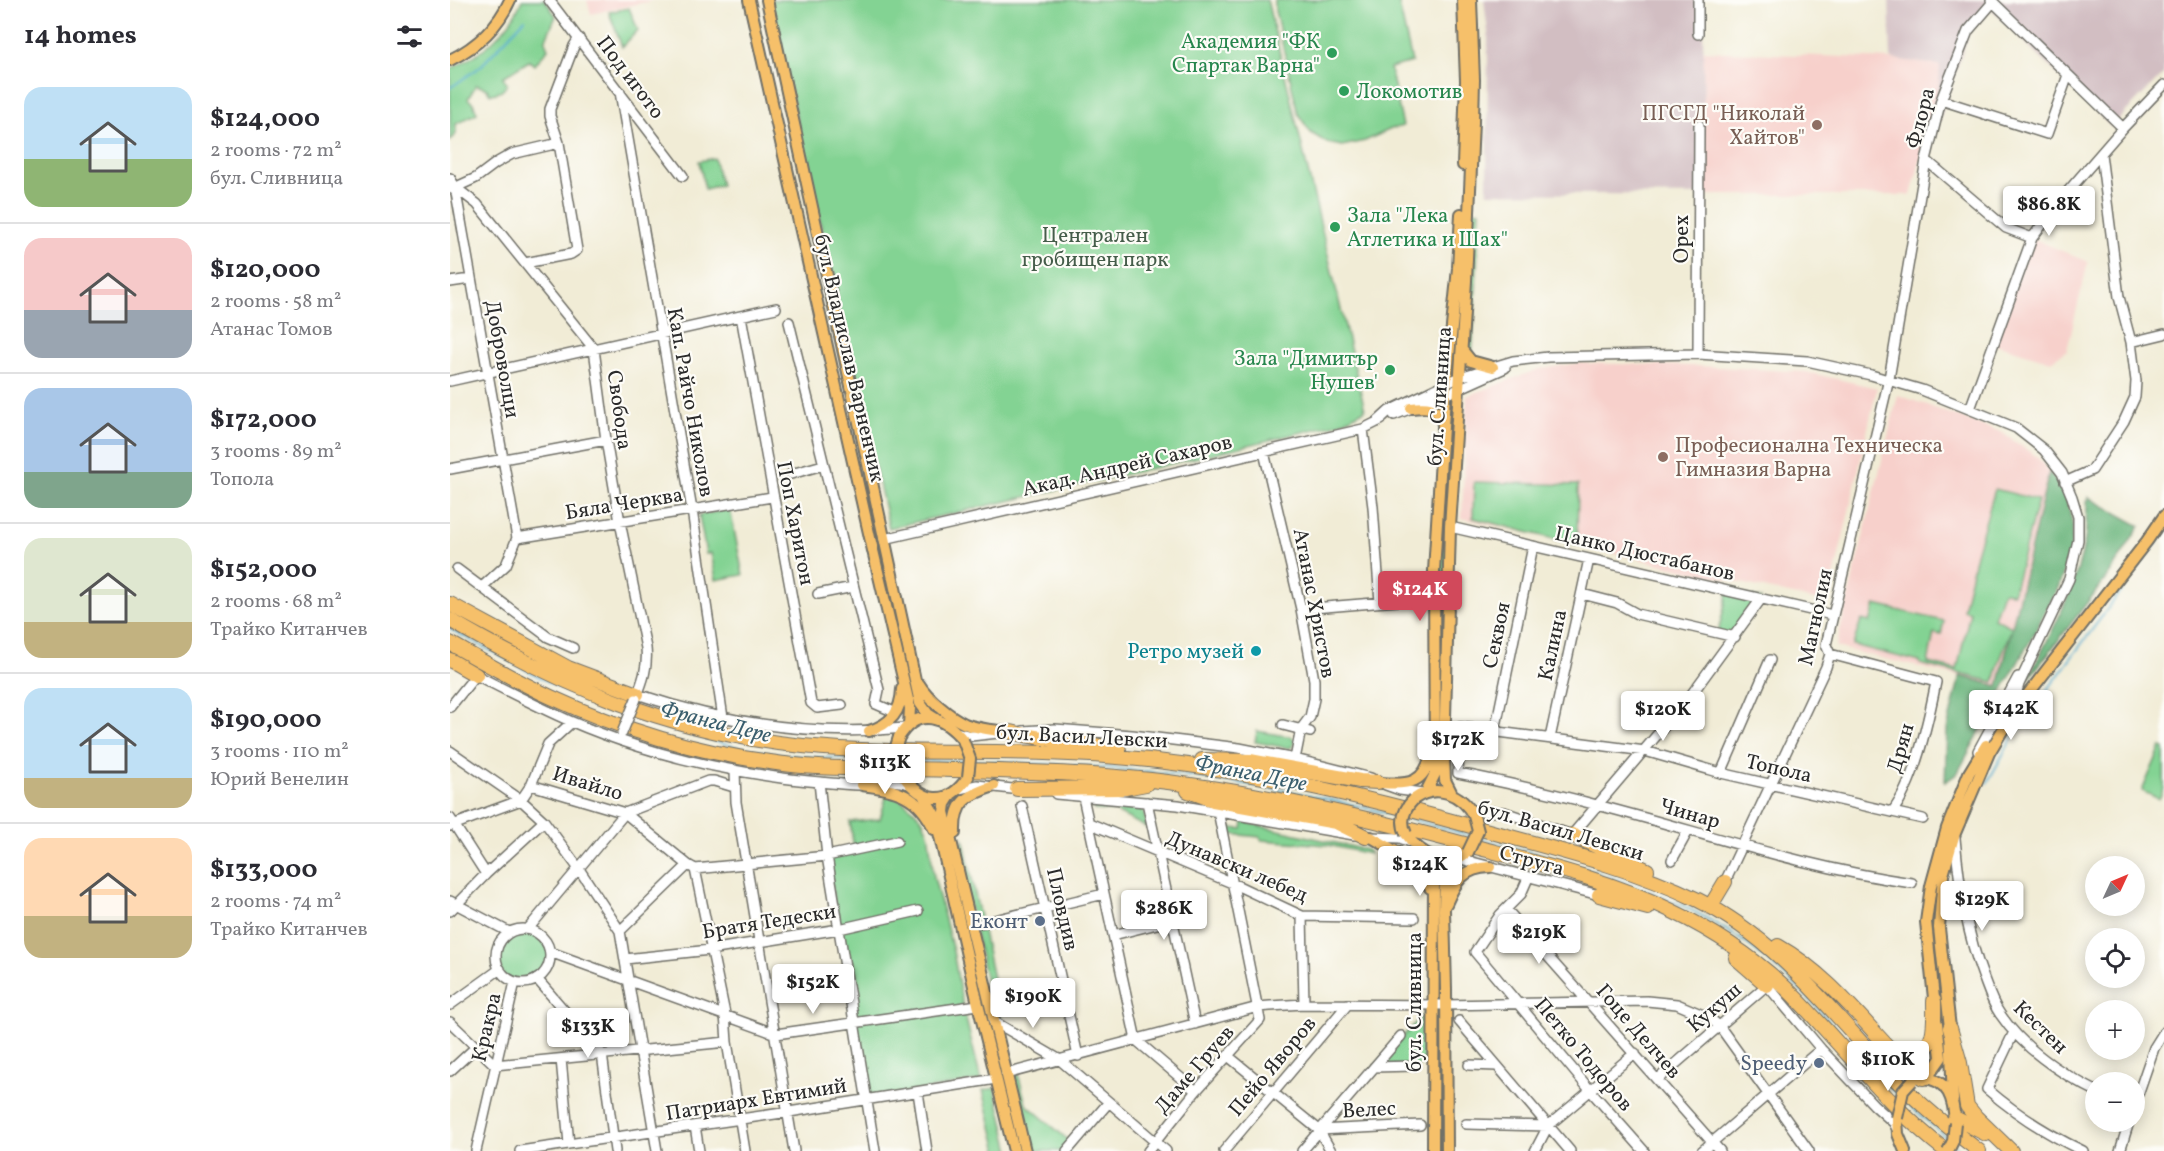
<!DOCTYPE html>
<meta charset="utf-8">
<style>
:root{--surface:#fff;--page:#f7f7f7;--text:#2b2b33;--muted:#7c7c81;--line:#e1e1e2;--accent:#d1495b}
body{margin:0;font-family:Vollkorn,serif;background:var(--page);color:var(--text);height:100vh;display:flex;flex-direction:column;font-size:22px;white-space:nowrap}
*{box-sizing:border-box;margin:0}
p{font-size:20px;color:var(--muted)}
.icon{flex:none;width:33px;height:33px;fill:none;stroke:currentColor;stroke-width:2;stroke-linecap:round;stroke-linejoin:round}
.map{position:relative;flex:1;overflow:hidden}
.details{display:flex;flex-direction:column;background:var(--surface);width:450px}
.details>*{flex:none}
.needle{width:39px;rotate:46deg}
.buttons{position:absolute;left:1635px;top:856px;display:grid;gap:12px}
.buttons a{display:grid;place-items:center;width:60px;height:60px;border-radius:50%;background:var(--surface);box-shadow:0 3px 15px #0003;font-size:30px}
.price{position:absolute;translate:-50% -51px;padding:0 14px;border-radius:6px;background:#fff;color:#222;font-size:20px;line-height:39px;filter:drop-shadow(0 2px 3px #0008)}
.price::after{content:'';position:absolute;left:50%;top:36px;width:18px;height:14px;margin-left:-9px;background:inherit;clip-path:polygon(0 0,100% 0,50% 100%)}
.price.selected{background:var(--accent);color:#fff}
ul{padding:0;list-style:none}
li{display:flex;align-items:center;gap:18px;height:150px;padding:0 24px}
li+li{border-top:2px solid var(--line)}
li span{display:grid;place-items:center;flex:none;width:168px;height:120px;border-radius:18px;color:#555}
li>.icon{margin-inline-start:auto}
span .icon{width:72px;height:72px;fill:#fffc;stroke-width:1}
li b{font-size:26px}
h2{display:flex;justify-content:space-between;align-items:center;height:72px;padding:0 24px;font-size:26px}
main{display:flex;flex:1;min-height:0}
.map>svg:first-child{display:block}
.built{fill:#f7d0cb}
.industrial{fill:#d2bec2}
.green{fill:#83d393;stroke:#577f5f;stroke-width:1.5}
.forest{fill:#6ab57d;stroke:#4a7054;stroke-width:1.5}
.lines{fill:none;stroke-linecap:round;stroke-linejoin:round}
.stream{stroke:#51abcf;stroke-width:2}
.minor-casing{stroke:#706f67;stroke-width:12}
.major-casing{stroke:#706f67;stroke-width:14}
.highway-casing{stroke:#706f67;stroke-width:16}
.minor{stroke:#fff;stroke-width:9}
.major{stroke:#f6c06b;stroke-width:10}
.highway{stroke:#f6c06b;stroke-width:14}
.minor-bridge-casing{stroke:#706f67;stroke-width:12;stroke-linecap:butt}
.major-bridge-casing{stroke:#706f67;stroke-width:14;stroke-linecap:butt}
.minor-bridge{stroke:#fff;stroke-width:9}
.major-bridge{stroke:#f6c06b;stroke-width:10}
.leisure-dot{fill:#2e9e5b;stroke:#fdfcf7;stroke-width:2}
.education-dot{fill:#8d6e63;stroke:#fdfcf7;stroke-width:2}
.culture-dot{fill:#0f9aa8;stroke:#fdfcf7;stroke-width:2}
.service-dot{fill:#5c6f8a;stroke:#fdfcf7;stroke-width:2}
.labels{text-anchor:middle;stroke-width:4.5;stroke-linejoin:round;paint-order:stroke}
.leisure-label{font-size:21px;fill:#27864d;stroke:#fdfcf7;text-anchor:end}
.street-label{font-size:21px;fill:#2b2b2b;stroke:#fdfcf7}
.education-label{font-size:21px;fill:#785e54;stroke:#fdfcf7;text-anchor:end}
.park-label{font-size:21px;fill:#455d4a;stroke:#fdfcf7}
.culture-label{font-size:21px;fill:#0d838f;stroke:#fdfcf7;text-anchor:end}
.service-label{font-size:21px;fill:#4e5e75;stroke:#fdfcf7;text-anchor:end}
.water-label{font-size:22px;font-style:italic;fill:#3a5e6d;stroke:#fdfcf7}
</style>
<main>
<section class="details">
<h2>14 homes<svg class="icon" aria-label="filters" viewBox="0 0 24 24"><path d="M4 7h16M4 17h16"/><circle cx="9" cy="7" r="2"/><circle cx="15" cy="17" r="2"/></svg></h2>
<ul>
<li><span style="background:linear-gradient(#bfe0f5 60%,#8fb573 0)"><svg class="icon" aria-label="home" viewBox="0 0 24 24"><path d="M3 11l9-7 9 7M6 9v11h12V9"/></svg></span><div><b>$124,000</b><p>2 rooms · 72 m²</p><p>бул. Сливница</p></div></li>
<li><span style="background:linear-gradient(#f6c9c9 60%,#9aa5b1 0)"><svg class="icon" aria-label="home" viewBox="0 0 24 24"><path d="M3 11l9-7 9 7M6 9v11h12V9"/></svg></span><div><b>$120,000</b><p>2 rooms · 58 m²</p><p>Атанас Томов</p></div></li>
<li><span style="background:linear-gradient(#a9c7e8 70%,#7fa58c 0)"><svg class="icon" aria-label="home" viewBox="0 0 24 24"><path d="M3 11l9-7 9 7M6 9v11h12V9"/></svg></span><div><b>$172,000</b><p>3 rooms · 89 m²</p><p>Топола</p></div></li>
<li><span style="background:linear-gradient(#dfe7d0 70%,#c2b280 0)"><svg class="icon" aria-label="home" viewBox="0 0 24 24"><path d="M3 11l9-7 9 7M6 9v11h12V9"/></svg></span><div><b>$152,000</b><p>2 rooms · 68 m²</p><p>Трайко Китанчев</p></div></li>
<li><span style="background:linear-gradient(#bfe0f5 75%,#c2b280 0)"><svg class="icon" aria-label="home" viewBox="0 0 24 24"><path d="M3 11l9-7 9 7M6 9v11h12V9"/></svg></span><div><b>$190,000</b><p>3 rooms · 110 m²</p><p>Юрий Венелин</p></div></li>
<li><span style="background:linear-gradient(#ffd9b3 65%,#c2b280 0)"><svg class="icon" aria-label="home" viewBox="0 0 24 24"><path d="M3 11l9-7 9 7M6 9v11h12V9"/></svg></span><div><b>$133,000</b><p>2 rooms · 74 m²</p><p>Трайко Китанчев</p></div></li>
</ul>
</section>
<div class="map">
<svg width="1714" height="1151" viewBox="0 0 1714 1151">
<rect width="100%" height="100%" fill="#fdfcf7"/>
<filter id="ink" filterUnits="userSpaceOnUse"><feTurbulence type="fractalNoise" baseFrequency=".0167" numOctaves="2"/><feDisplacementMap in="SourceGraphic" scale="12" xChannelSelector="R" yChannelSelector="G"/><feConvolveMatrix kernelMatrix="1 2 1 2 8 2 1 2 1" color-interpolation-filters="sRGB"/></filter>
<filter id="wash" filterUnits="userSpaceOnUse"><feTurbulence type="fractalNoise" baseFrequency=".008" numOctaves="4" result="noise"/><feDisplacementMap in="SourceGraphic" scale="24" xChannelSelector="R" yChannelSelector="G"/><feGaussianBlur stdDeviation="1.35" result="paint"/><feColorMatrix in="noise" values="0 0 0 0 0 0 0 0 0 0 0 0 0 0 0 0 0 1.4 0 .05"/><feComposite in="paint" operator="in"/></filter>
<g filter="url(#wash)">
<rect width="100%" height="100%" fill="#f1ecd6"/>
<path class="built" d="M137 0H205L141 14Z
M1253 51 1441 59 1490 65 1489 91 1461 195H1254Z
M1582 238 1638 262 1617 350 1601 361 1543 343Z
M1130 363 1249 366 1356 372 1427 388 1378 603 1012 518 1017 396 1089 369Z
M1448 395 1551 432 1587 457 1599 472 1548 686 1386 647Z"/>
<path class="industrial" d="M1034 0H1253L1254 195 1037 193 1038 32Z
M1439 0H1714V73L1661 127 1541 9 1519 33 1484 137 1490 65 1441 59Z"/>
<path class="green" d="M72 0H95L106 16 95 41 98 49 85 65 79 61 53 77 57 84C53 92 49 93 40 94L37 89 26 85 18 99 23 103 27 113 6 124V134L0 141V69C30 56 60 31 72 0Z
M320 0H817L915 410 890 423 708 467 439 528Z
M825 0H948L962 62 940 68 953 126 941 129 915 141 892 146 877 143 861 133 848 114 825 11Z
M179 8 188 30 172 47 159 12Z
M264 158 271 185 255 189 249 161Z
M1022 210 1030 211 1022 359 1014 355 1016 281 1024 271 1021 265Z
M994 413 1008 416 997 645H985Z
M1024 482 1128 485 1127 545 1023 518Z
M1545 489 1588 500 1563 593 1553 592 1544 618 1562 627 1550 660 1544 682 1470 664V662L1403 645 1411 620 1420 622 1425 605 1494 621 1491 635 1484 633 1478 663 1507 670 1520 612 1513 610 1526 554Z
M280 509 293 575 266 580 261 553 256 554 249 515Z
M1278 591 1311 599 1285 637 1268 633Z
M807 731 842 737 845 742 842 747 838 748 805 742Z
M1711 747 1714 748V788L1709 799 1692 791Z
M437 794 447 797 464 810 473 821 478 832 484 877 503 951 513 1007 531 1080 417 1100 377 856 404 850 400 822 430 819Z
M644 806 692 809 694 812 697 828 664 811 644 810Z
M793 822 917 850 920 854 878 845 811 840 810 837 780 834 779 828 792 829Z
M513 837 552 1021 542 1009 509 856Z
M46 956a27 27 0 1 1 54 0a27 27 0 1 1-54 0Z
M975 1013 974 1065 924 1067Z
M568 1074 576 1104 623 1144 617 1151H580L568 1115 559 1076Z
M545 1088 560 1151H548L533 1090Z"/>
<path class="forest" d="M1599 472 1615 491 1623 526 1620 554 1608 588 1579 643 1545 703 1507 774 1495 782 1497 729 1510 676 1548 686Z
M1638 497 1690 526 1660 573 1577 681C1598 637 1625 593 1634 544 1638 529 1635 513 1638 497Z"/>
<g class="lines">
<path class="stream" d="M0 88 30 67 75 19
M0 629 104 685 176 714
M181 715C224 729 269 745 314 752 357 759 400 758 443 759
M452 760 515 761
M524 761C668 764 812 779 951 817
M1537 783 1564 735 1714 533
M957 818 1021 836
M1029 838C1131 866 1236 891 1319 961 1367 1001 1403 1053 1448 1095
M1455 1101 1500 1141
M1504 1145 1512 1151"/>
</g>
</g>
<g filter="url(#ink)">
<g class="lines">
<g class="minor-casing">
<path id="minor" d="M99 0 233 176
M1541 0 1673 128
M1543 2 1518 31 1491 100 1476 160 1556 228 1582 238
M1248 34V0
M170 92 242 510 273 718
M1491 100 1597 134 1618 75
M0 178 5 187 27 204 144 349 156 440 170 522 196 648C198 667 193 681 186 698
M5 187 67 538 56 565 32 587
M2 189 26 178 46 163 62 154 109 143
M75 263 121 254 127 250 109 143 100 116V109L124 46 129 38
M0 282 20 279
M291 316 361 703 367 708 392 705
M339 322 429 690 426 704 442 711
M1681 342 1714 334
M1248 354 1249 125
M0 381 326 308
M1520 409 1582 238 1613 197 1673 128 1714 85
M944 415 995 395 1055 368
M927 422 939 411 1010 377 1063 361 1098 357 1248 354 1357 361 1421 375 1472 390 1566 428 1594 450 1612 473 1622 497 1628 517V540L1619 579 1569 684 1561 714
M913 429 923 507 930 602
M814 452 851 609 864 680V699L860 717 851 729 845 759
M0 469 156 440
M341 474 373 465
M1615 482 1642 470 1674 421 1685 397 1686 381 1681 342 1669 297 1651 154
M1000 527 1382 615
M67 538 322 497
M434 539 913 429 931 420
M7 569 98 637 123 648
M368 594 403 587
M1132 594 1167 603 1187 614 1285 637
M851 609 984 598
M1380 654 1486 682C1479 718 1464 784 1442 812
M187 694C274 723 364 737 455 728
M0 707 26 675C57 691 88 707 120 721 187 750 260 768 332 778 358 781 384 784 409 785 429 785 439 777 459 784
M833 725 860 732
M573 731 605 729 682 735 789 748 845 759 921 778
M1045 731 1083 546
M506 732 521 736 548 733
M1100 738 1139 559
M0 751 71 800 94 821 129 869 170 931 207 1151
M1528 751 1568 677
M285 770 286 802 344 1151
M1271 773 1320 660
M369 782 377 856 425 1151
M81 785 175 813 238 865
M936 785 950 790 972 793
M509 789 527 785 571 790
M606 794 728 805 904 835
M633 797 686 1040 746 1091
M697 802 745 1024
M572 806 628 1056
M1022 811 1054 812 1122 835 1241 695 1311 599
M0 818 36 874
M639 823 782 883 852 916 964 918
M0 826 71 800 81 785 98 744 122 722
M920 837 950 838 963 843
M1505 838C1509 886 1516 931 1533 976 1538 989 1542 1003 1550 1014 1572 1047 1610 1073 1646 1091
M1007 858 1149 895
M1222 860 1238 831
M245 869 275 1014 277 1042 295 1151
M1078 878 1071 894 1050 915 1025 952 1140 1090 1194 1151
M1275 882 1376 667 1380 654 1376 645 1439 379 1476 160
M1462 883C1354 868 1252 832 1147 805 1101 793 1055 782 1008 773L1010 727 1195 751 1271 773 1473 819
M0 901 59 932
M1056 909 1270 1151
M0 911 36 874 94 821
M852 916 854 1004
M532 923 654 894
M78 929 175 813 258 781H264L284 787
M46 956a27 27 0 1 1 54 0a27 27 0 1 1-54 0Z
M170 931 238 865 245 869 377 856 447 841
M663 935 723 920
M100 952 326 1034 528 1005
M175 959 260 950 389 929 468 911
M87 979 152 1054 165 1151
M0 1005 50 969
M543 1021 610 1060 716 1151
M1009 1021 1120 1151
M0 1022 45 1065 277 1042
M1564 1032 1537 1089C1567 1115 1597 1134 1633 1151
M778 1056 869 1130 881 1151
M111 1059 119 1144
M1019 1065 1047 1066
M924 1067 964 1066
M0 1071 26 1047
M556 1074 808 1007 820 1006 854 1004 996 1005 1197 1001 1227 1004 1260 1018 1270 1027 1359 1151
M1208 1079 1317 985 1371 1049 1424 1105 1444 1123 1447 1129
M468 1092 477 1151
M1684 1106 1704 1048 1714 1032
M1016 1124 1098 1126
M245 1126 249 1151
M869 1130 970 1125
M26 1151 65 982
M70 1151 339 1112 546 1079
M617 1151 659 1102
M698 1151 746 1091 810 1020 768 811
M774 1151 898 1004
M852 1151 951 1036
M1085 1151 1098 1126 1185 1053
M1252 1151 1371 1049
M1670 1151 1679 1122"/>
</g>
<g class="major-casing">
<path id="major" d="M299 0 421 542 460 708 459 725
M317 0 470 703 478 714 486 719
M1013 0 1016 81 1013 165
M0 60C26 47 48 27 60 0
M1012 350 1021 361 1043 367
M961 408C976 406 987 406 992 422
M469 684C477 698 500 717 515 724 527 729 543 730 557 732
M419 731C441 724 451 712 452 689
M449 737C468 706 494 717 513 740
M452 774C472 803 497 808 518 777
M932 783C958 785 975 784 981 754
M412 785C446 789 469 795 484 829
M976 792 985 774 984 571 995 395 1008 268 1011 214
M1002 794 995 780 994 756 1000 527 1016 281 1023 122 1024 80 1021 0
M473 795 485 815 528 1004 564 1151
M500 796 495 804 494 812 575 1151
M964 799C986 783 1011 793 1024 816
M505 833C504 802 516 795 544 786
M956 834C970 855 996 869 1018 852
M921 837 970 865 976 874 980 888
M976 854 984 875 983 1151
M996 904C1006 881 1013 868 1040 867
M1485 1008 1476 922 1481 886 1497 828 1519 773 1536 745
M1473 1078C1499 1079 1504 1101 1505 1123
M1477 1078 1491 1058 1487 1023
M1503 1100 1500 1028 1489 928 1493 875 1505 833 1539 753 1561 716 1697 541 1714 516
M1447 1118 1448 1134 1455 1151
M997 1151 996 989 994 910 995 875 1003 859"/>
</g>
<g class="highway-casing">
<path id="highway" d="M0 604 118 668 187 694
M0 620C113 687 221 732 353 746 453 756 555 748 655 756 787 766 914 796 1042 832 1112 851 1182 868 1248 900 1331 941 1384 1016 1446 1080 1472 1106 1500 1129 1529 1151
M0 643C33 662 66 681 101 697 170 729 245 752 320 762 363 769 408 768 451 769 519 770 588 771 656 776 782 785 904 814 1026 847 1091 864 1159 880 1220 910 1264 931 1306 959 1341 993 1393 1045 1437 1106 1496 1151
M0 660 26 675
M561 732C597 741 633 741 669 750
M752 760 800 761 910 781 928 782
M567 789 675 788 696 784
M738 791 763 800 886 822 916 837
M1122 835 1197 870
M1149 895 1198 908
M1260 907 1275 882
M1328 946C1381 976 1416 1026 1459 1069L1473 1078
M1286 958 1317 985
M1500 1028 1510 1063 1517 1106 1526 1117 1561 1151
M1442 1050C1456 1058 1478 1054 1482 1036 1485 1025 1484 1012 1484 1001
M1505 1118 1536 1134"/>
</g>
<use href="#minor" class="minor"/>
<use href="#major" class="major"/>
<use href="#highway" class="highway"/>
<g class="minor-bridge-casing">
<path id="minor-bridge" d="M172 733 186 699"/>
</g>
<g class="major-bridge-casing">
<path id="major-bridge" d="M449 737 444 753 452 774
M513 740 520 759 518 777
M956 834C950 821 954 809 964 799
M1018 852 1028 831 1024 816
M1447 1118 1453 1091 1462 1081
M1498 1151 1503 1141 1505 1123"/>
</g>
<use href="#minor-bridge" class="minor-bridge"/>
<use href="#major-bridge" class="major-bridge"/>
</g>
</g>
<g class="leisure-dot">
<circle cx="882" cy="53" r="6"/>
<circle cx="894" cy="91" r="6"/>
<circle cx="885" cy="227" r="6"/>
<circle cx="940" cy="370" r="6"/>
</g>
<g class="education-dot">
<circle cx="1367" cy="125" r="6"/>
<circle cx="1213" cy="457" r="6"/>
</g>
<circle class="culture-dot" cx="806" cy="651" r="6"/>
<g class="service-dot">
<circle cx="590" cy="921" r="6"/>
<circle cx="1369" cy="1063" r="6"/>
</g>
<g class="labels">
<g class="leisure-label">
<text x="870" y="48">Академия "ФК<tspan x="870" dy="24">Спартак Варна"</tspan></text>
<text x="906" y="98" text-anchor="start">Локомотив</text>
<text x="897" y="222" text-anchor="start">Зала "Лека<tspan x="897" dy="24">Атлетика и Шах"</tspan></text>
<text x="928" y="365">Зала "Димитър<tspan x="928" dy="24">Нушев'</tspan></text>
</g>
<g class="street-label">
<text transform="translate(181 77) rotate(53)" y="7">Под игото</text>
<text transform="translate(1470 118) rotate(-76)" y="7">Флора</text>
<text transform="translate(1231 239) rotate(-90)" y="7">Орех</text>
<text transform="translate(400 358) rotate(77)" y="7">бул. Владислав Варненчик</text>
<text transform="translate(53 359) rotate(80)" y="7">Доброволци</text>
<text transform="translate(989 396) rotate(-86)" y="7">бул. Сливница</text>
<text transform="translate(241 402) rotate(80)" y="7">Кап. Райчо Николов</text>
<text transform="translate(170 410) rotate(82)" y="7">Свобода</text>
<text transform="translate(677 465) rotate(-13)" y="7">Акад. Андрей Сахаров</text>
<text transform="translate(174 503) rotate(-9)" y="7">Бяла Черква</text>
<text transform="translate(346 523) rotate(79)" y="7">Поп Харитон</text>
<text transform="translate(1195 553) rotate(13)" y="7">Цанко Дюстабанов</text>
<text transform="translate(865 603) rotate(79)" y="7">Атанас Христов</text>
<text transform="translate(1365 617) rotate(-78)" y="7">Магнолия</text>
<text transform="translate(1046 635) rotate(-78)" y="7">Секвоя</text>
<text transform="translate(1102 645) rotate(-78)" y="7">Калина</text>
<text transform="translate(632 736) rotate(3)" y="7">бул. Васил Левски</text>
<text transform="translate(1450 748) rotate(-74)" y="7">Дрян</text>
<text transform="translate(1329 768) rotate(13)" y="7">Топола</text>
<text transform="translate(138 783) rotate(17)" y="7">Ивайло</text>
<text transform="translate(1240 813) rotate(16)" y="7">Чинар</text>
<text transform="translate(1111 830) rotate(16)" y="7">бул. Васил Левски</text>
<text transform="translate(1082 860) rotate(15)" y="7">Струга</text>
<text transform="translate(787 866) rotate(23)" y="7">Дунавски лебед</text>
<text transform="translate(613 909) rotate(77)" y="7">Пловдив</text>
<text transform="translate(319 921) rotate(-9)" y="7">Братя Тедески</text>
<text transform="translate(964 1002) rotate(-90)" y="7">бул. Сливница</text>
<text transform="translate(1264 1007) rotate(-41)" y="7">Кукуш</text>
<text transform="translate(36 1027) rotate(-77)" y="7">Кракра</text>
<text transform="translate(1591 1027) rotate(44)" y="7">Кестен</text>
<text transform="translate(1189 1031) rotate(49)" y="7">Гоце Делчев</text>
<text transform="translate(1134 1054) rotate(50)" y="7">Петко Тодоров</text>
<text transform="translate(822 1066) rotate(-50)" y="7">Пейо Яворов</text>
<text transform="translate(744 1069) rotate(-49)" y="7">Даме Груев</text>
<text transform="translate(306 1099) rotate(-9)" y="7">Патриарх Евтимий</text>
<text transform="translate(919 1109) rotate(-3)" y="7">Велес</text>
</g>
<g class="education-label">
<text x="1355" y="120">ПГСГД "Николай<tspan x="1355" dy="24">Хайтов"</tspan></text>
<text x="1225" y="452" text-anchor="start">Професионална Техническа<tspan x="1225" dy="24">Гимназия Варна</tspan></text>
</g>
<g class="park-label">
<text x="645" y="242">Централен<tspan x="645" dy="24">гробищен парк</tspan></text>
</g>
<g class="culture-label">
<text x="794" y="658">Ретро музей</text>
</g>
<g class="service-label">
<text x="578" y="928">Еконт</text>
<text x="1357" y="1070">Speedy</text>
</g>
<g class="water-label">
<text transform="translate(266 721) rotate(14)" y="8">Франга Дере</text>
<text transform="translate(801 772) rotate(11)" y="8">Франга Дере</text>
</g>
</g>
</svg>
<div class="buttons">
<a><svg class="needle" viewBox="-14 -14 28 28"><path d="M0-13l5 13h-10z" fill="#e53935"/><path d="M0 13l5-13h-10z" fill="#7c7c81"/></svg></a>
<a><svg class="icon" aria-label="locate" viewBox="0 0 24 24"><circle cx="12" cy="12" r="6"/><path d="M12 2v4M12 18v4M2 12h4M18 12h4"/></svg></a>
<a>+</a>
<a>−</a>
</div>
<b class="price" style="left:1599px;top:237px">$86.8K</b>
<b class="price selected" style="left:970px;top:622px">$124K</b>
<b class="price" style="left:1561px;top:741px">$142K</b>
<b class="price" style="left:1213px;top:742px">$120K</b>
<b class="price" style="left:1008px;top:772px">$172K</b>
<b class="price" style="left:435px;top:795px">$113K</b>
<b class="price" style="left:970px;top:897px">$124K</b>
<b class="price" style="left:1532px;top:932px">$129K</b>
<b class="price" style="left:714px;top:941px">$286K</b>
<b class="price" style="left:1089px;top:965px">$219K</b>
<b class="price" style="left:363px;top:1015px">$152K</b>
<b class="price" style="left:583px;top:1029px">$190K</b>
<b class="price" style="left:138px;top:1059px">$133K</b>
<b class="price" style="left:1438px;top:1092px">$110K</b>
</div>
</main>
